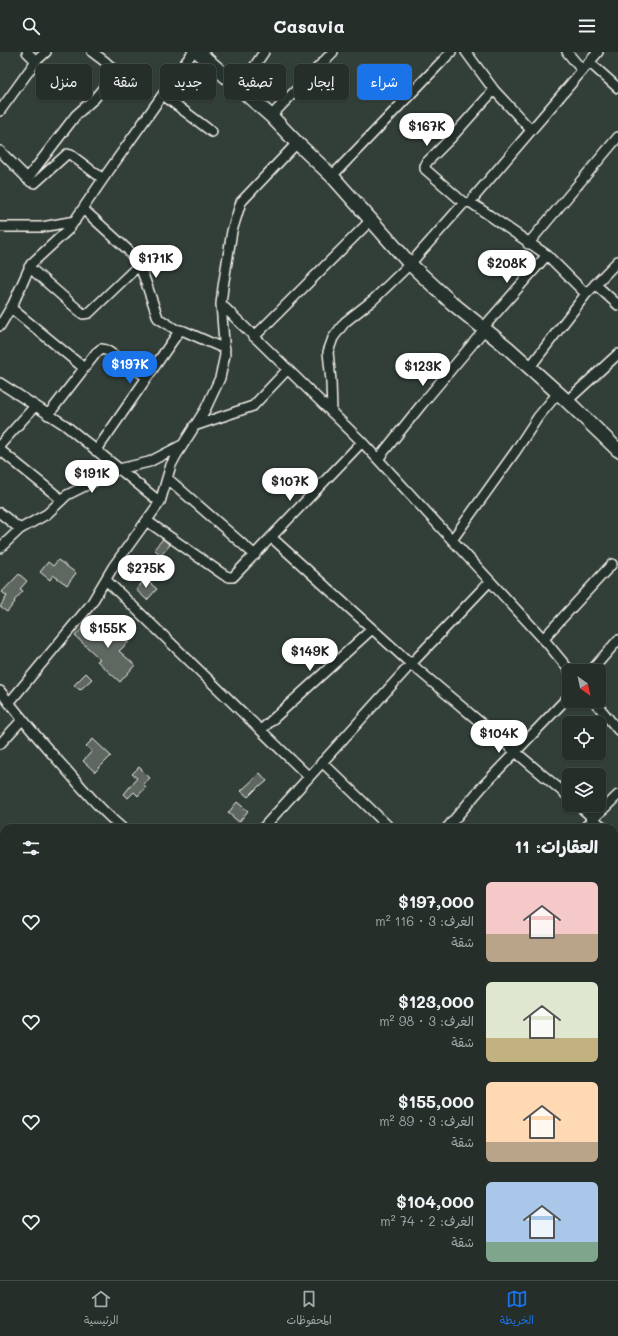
<!DOCTYPE html>
<html lang="ar">
<meta charset="utf-8">
<style>
:root{--surface:#262e2a;--page:#2e3632;--text:#f1f3f6;--muted:#a4a8a8;--line:#424a47;--accent:#1a73e8}
body{margin:0;font-family:Mali,"Playpen Sans Arabic",sans-serif;background:var(--page);color:var(--text);direction:rtl;height:100vh;display:flex;flex-direction:column;font-size:15px;white-space:nowrap}
*{box-sizing:border-box;margin:0}
p{font-size:13px;color:var(--muted)}
.icon{flex:none;width:22px;height:22px;fill:none;stroke:currentColor;stroke-width:2;stroke-linecap:round;stroke-linejoin:round}
.map{position:relative;flex:1;overflow:hidden;direction:ltr}
.sheet{position:absolute;left:0px;top:772px;width:618px;height:456px;display:flex;flex-direction:column;background:var(--surface);border-radius:12px 12px 0 0;box-shadow:0 1px 3px #0004,0 0 0 1px var(--line);direction:rtl}
.sheet>*{flex:none}
.banner{position:absolute;left:12px;top:12px;width:400px;height:36px;direction:rtl;display:flex;gap:8px}
.needle{width:26px;rotate:147deg}
.fabs{position:absolute;left:562px;top:612px;display:grid;gap:8px}
.fabs a{display:grid;place-items:center;width:44px;height:44px;border-radius:6px;background:var(--surface);box-shadow:0 1px 3px #0004,0 0 0 1px var(--line);font-size:20px}
.price{position:absolute;translate:-50% -34px;padding:0 9px;border-radius:14px;background:#fff;color:#222;font-size:13px;line-height:26px;filter:drop-shadow(0 1px 2px #0008)}
.price::after{content:'';position:absolute;left:50%;top:24px;width:12px;height:9px;margin-left:-6px;background:inherit;clip-path:polygon(0 0,100% 0,50% 100%)}
.price.active{background:var(--accent);color:#fff}
ul{padding:0;list-style:none}
li{display:flex;align-items:center;gap:12px;height:100px;padding:0 20px}
li span{display:grid;place-items:center;flex:none;width:112px;height:80px;border-radius:6px;color:#555}
li>.icon{margin-inline-start:auto}
span .icon{width:48px;height:48px;fill:#fffc;stroke-width:1}
li b{font-size:17px}
h2{display:flex;justify-content:space-between;align-items:center;height:48px;padding:0 20px;font-size:17px}
.pill{padding:0 14px;border-radius:6px;background:var(--surface);box-shadow:0 1px 3px #0004,0 0 0 1px var(--line);font-size:14px;line-height:36px}
.pill.active{background:var(--accent);color:#fff}
header{display:flex;justify-content:space-between;align-items:center;height:52px;padding:0 20px;background:var(--surface);font-size:18px;font-weight:700}
.tab-bar{display:flex;justify-content:space-around;align-items:center;height:56px;border-top:1px solid var(--line);background:var(--surface);font-size:11px;color:var(--muted)}
.tab-bar a{display:grid;justify-items:center;gap:2px}
.tab-bar .active{color:var(--accent)}
.map>svg:first-child{display:block}
.building{fill:#5f6861;stroke:#f4f1e8}
.lines{fill:none;stroke-linecap:round;stroke-linejoin:round}
.street-casing{stroke:#f4f1e8;stroke-width:12}
.secondary-casing{stroke:#f4f1e8;stroke-width:16}
.street{stroke:#26332d;stroke-width:9}
.secondary{stroke:#26332d;stroke-width:13}
</style>
<header><svg class="icon" aria-label="menu" viewBox="0 0 24 24"><path d="M4 6h16M4 12h16M4 18h16"/></svg>Casavia<svg class="icon" aria-label="search" viewBox="0 0 24 24"><circle cx="10" cy="10" r="6"/><path d="M15 15l6 6"/></svg></header>
<div class="map">
<svg width="618" height="1228" viewBox="0 0 618 1228">
<rect width="100%" height="100%" fill="#323e38"/>
<filter id="ink" filterUnits="userSpaceOnUse"><feTurbulence type="fractalNoise" baseFrequency=".025" numOctaves="2"/><feDisplacementMap in="SourceGraphic" scale="8" xChannelSelector="R" yChannelSelector="G"/><feConvolveMatrix kernelMatrix="1 2 1 2 8 2 1 2 1" color-interpolation-filters="sRGB"/></filter>
<g filter="url(#ink)">
<path class="building" d="M163 487 170 493 161 503 154 497Z
M58 508 76 521 67 533 53 523 50 528 40 520 48 510 53 514Z
M19 522 27 529 20 537 23 539 14 549 15 550 7 560 0 555 7 544 2 540Z
M145 527 157 537 147 548 136 538Z
M90 567 113 587 125 575 134 585 119 599 135 613 120 630 97 609 100 607 75 584Z
M86 621 92 627 80 638 74 633Z
M93 687 111 704 95 720 83 709 92 699 86 694Z
M139 715 150 726 143 732 146 735 138 744 134 740 128 746 124 742 137 726 132 722Z
M260 721 267 729 261 734 260 733 248 745 241 739Z
M237 750 248 759 239 770 228 761Z"/>
<g class="lines">
<g class="street-casing">
<path id="street" d="M27 0 36 9
M466 0 494 38 531 78
M567 0 582 18
M589 10 618 36
M240 36 264 0
M163 43 212 80
M0 59 36 9 46 0
M271 64 333 0
M0 99 31 130 35 131 67 102 71 103 103 127
M332 124 451 0
M27 127 76 63 95 46 114 23C114 14 100 6 92 0
M470 150 547 203 586 242
M464 151 425 117V114L427 110 451 86 494 38
M83 157 128 198 139 213 144 225 158 266 175 277 184 279 225 297
M0 175H42L75 169
M528 192 618 85
M29 215 83 262 89 261 139 213
M595 232 618 253
M221 252 362 390 547 591 570 619
M11 256 84 316
M0 274 13 252 31 212 69 177 103 127 193 0
M483 276 547 203
M254 285 371 168
M530 315 586 242 618 209
M0 331 65 373 160 450
M567 349 618 302
M332 361 331 329 328 300 333 286 345 270 373 248 410 212 464 151 470 150 598 0
M48 363 96 301 101 297 106 298 147 325
M194 374 253 354 288 317
M0 393 35 354
M0 398 62 448
M96 399 180 278
M378 407 422 352 485 277
M167 426 255 503
M0 461 20 477
M147 469 224 523 229 525H233L362 390
M271 485 411 612 569 745
M452 488 515 400 538 365 558 341
M0 496 20 477 47 462 67 443 119 417 149 410 182 393
M106 528 309 725
M543 587 612 512
M591 619 618 588
M0 639C20 665 41 690 63 714 82 736 100 757 122 776
M594 649 618 678
M9 651 91 552 113 515 160 450 171 413 177 402 205 358 220 326 225 303 221 252 223 235 232 179 241 150 297 91
M261 678 372 577
M0 692 22 668
M322 710 390 776
M578 753 604 776
M263 776 411 612 490 529
M447 776 482 735 569 644
M584 776 618 743
M614 785 618 789
M614 885 618 881
M0 1013 4 1019
M614 1045 618 1041
M0 1102 4 1106
M0 1200 4 1203
M614 1209 618 1204
M29 1224 34 1228
M189 1224 192 1228
M305 1224 309 1228
M509 1224 513 1228
M126 1228 129 1224
M369 1228 373 1224
M481 1228 486 1224
M596 1228 600 1224"/>
</g>
<g class="secondary-casing">
<path id="secondary" d="M198 0 271 64 297 91 332 124 410 212 452 251 508 296 567 349 618 398"/>
</g>
<use href="#street" class="street"/>
<use href="#secondary" class="secondary"/>
</g>
</g>
</svg>
<div class="fabs">
<a><svg class="needle" viewBox="-14 -14 28 28"><path d="M0-13l5 13h-10z" fill="#e53935"/><path d="M0 13l5-13h-10z" fill="#a4a8a8"/></svg></a>
<a><svg class="icon" aria-label="locate" viewBox="0 0 24 24"><circle cx="12" cy="12" r="6"/><path d="M12 2v4M12 18v4M2 12h4M18 12h4"/></svg></a>
<a><svg class="icon" aria-label="layers" viewBox="0 0 24 24"><path d="M12 4l9 5-9 5-9-5zM3 14l9 5 9-5"/></svg></a>
</div>
<b class="price" style="left:427px;top:95px">$167K</b>
<b class="price" style="left:156px;top:227px">$171K</b>
<b class="price" style="left:507px;top:232px">$208K</b>
<b class="price active" style="left:130px;top:333px">$197K</b>
<b class="price" style="left:423px;top:335px">$123K</b>
<b class="price" style="left:92px;top:442px">$191K</b>
<b class="price" style="left:290px;top:450px">$107K</b>
<b class="price" style="left:146px;top:537px">$275K</b>
<b class="price" style="left:108px;top:597px">$155K</b>
<b class="price" style="left:310px;top:620px">$149K</b>
<b class="price" style="left:499px;top:702px">$104K</b>
<div class="banner">
<a class="pill active">شراء</a>
<a class="pill">إيجار</a>
<a class="pill">تصفية</a>
<a class="pill">جديد</a>
<a class="pill">شقة</a>
<a class="pill">منزل</a>
</div>
<section class="sheet">
<h2>العقارات: 11<svg class="icon" aria-label="filters" viewBox="0 0 24 24"><path d="M4 7h16M4 17h16"/><circle cx="9" cy="7" r="2"/><circle cx="15" cy="17" r="2"/></svg></h2>
<ul>
<li><span style="background:linear-gradient(#f6c9c9 65%,#b9a48a 0)"><svg class="icon" aria-label="home" viewBox="0 0 24 24"><path d="M3 11l9-7 9 7M6 9v11h12V9"/></svg></span><div><b>$197,000</b><p>الغرف: 3 · 116 m²</p><p>شقة</p></div><svg class="icon" aria-label="heart" viewBox="0 0 24 24"><path d="M12 20l-8-8c-3-5 5-10 8-4 3-6 11-1 8 4z"/></svg></li>
<li><span style="background:linear-gradient(#dfe7d0 70%,#c2b280 0)"><svg class="icon" aria-label="home" viewBox="0 0 24 24"><path d="M3 11l9-7 9 7M6 9v11h12V9"/></svg></span><div><b>$123,000</b><p>الغرف: 3 · 98 m²</p><p>شقة</p></div><svg class="icon" aria-label="heart" viewBox="0 0 24 24"><path d="M12 20l-8-8c-3-5 5-10 8-4 3-6 11-1 8 4z"/></svg></li>
<li><span style="background:linear-gradient(#ffd9b3 75%,#b9a48a 0)"><svg class="icon" aria-label="home" viewBox="0 0 24 24"><path d="M3 11l9-7 9 7M6 9v11h12V9"/></svg></span><div><b>$155,000</b><p>الغرف: 3 · 89 m²</p><p>شقة</p></div><svg class="icon" aria-label="heart" viewBox="0 0 24 24"><path d="M12 20l-8-8c-3-5 5-10 8-4 3-6 11-1 8 4z"/></svg></li>
<li><span style="background:linear-gradient(#a9c7e8 75%,#7fa58c 0)"><svg class="icon" aria-label="home" viewBox="0 0 24 24"><path d="M3 11l9-7 9 7M6 9v11h12V9"/></svg></span><div><b>$104,000</b><p>الغرف: 2 · 74 m²</p><p>شقة</p></div><svg class="icon" aria-label="heart" viewBox="0 0 24 24"><path d="M12 20l-8-8c-3-5 5-10 8-4 3-6 11-1 8 4z"/></svg></li>
</ul>
</section>
</div>
<nav class="tab-bar">
<a class="active"><svg class="icon" aria-label="map" viewBox="0 0 24 24"><path d="M3 6l6-2 6 2 6-2v14l-6 2-6-2-6 2zM9 4v14M15 6v14"/></svg>الخريطة</a>
<a><svg class="icon" aria-label="saved" viewBox="0 0 24 24"><path d="M7 4h10v16l-5-4-5 4z"/></svg>المحفوظات</a>
<a><svg class="icon" aria-label="home" viewBox="0 0 24 24"><path d="M3 11l9-7 9 7M6 9v11h12V9"/></svg>الرئيسية</a>
</nav>
